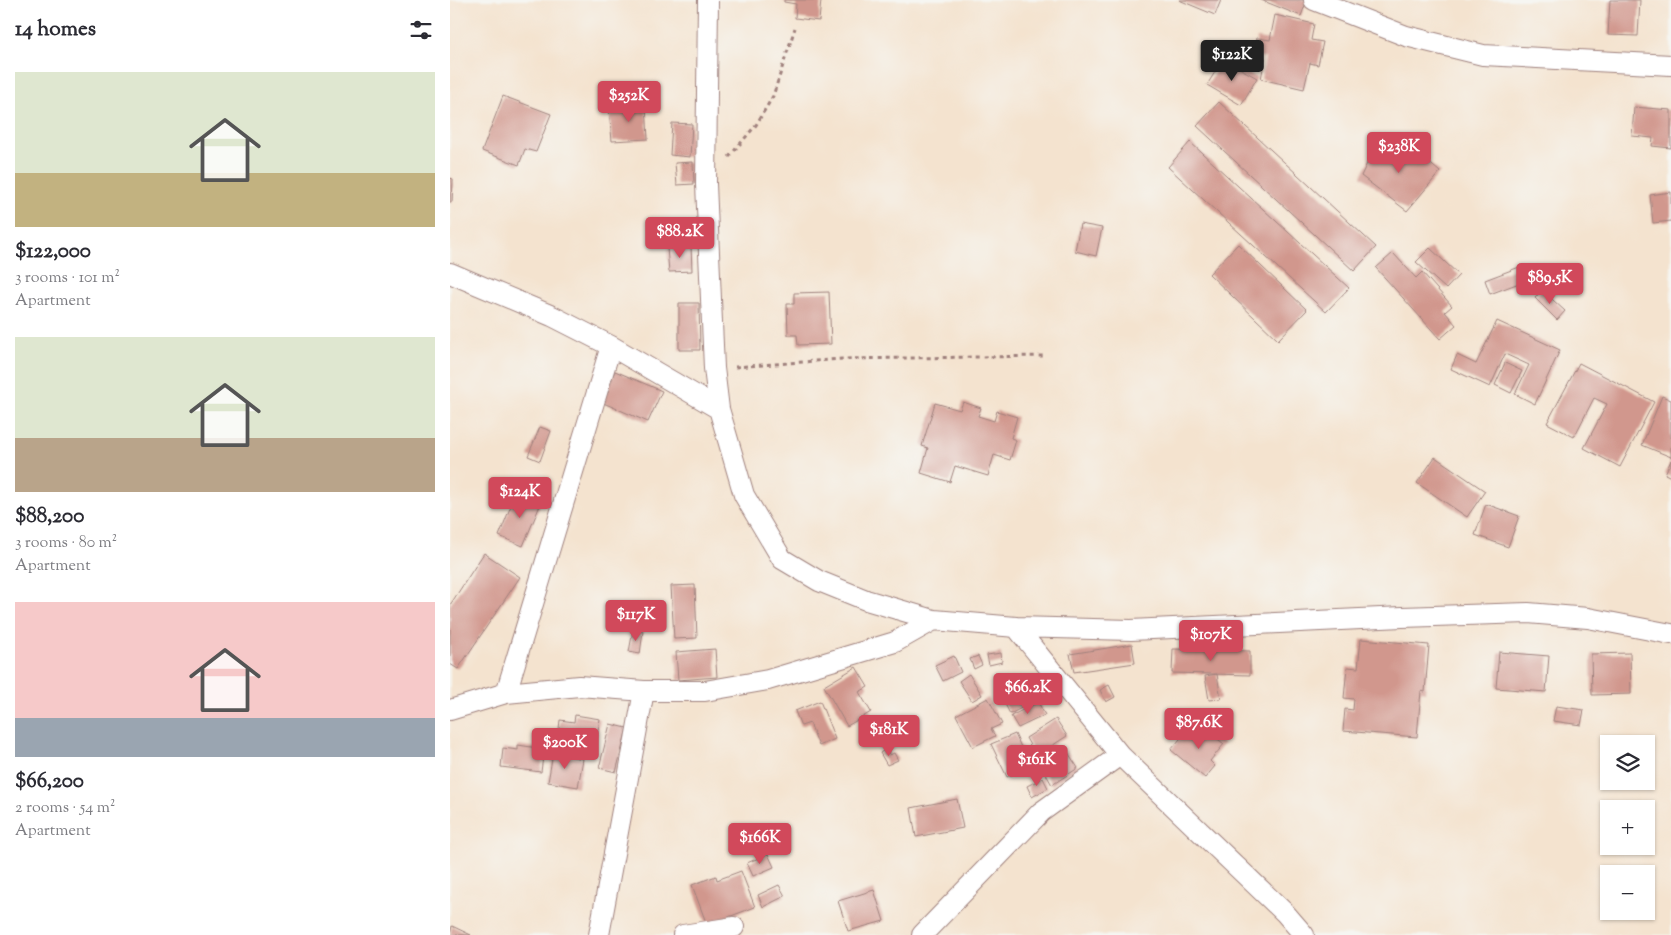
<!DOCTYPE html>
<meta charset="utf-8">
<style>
:root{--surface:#fff;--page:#f2f2f3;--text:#2b2b33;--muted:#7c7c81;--accent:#d1495b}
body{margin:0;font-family:"Sorts Mill Goudy",serif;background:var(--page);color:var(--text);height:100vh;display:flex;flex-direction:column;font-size:19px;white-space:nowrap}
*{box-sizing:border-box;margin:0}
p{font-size:16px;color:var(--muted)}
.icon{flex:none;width:28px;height:28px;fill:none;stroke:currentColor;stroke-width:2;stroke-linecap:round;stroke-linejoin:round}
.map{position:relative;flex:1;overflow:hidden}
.sheet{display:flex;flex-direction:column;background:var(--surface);width:450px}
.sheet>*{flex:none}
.buttons{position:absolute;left:1150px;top:735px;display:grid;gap:10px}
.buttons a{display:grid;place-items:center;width:55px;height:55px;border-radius:0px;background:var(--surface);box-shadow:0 1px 4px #0004;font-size:25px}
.price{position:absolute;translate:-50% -42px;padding:0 11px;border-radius:5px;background:var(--accent);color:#fff;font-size:16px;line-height:32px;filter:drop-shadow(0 1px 2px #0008)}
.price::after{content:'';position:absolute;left:50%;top:30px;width:15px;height:11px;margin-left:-8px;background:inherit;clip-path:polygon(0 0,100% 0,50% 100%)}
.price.current{background:#222;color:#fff}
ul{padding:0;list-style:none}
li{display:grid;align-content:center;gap:10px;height:265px;padding:0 15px}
li span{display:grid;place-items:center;height:155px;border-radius:0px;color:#555}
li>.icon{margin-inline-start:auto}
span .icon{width:90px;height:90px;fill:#fffc;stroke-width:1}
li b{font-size:21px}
h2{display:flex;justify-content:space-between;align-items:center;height:60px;padding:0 15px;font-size:21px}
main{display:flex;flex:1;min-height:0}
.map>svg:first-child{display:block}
.building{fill:#d1978d}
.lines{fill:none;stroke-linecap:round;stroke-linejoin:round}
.street-casing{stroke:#9f817d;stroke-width:22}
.path{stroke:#9f817d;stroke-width:3;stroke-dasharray:4 4;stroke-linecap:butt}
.street{stroke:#fff;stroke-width:20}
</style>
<main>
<section class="sheet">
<h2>14 homes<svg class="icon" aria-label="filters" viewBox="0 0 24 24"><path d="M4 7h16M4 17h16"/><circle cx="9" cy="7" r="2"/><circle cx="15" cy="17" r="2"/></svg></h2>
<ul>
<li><span style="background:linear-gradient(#dfe7d0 65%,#c2b280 0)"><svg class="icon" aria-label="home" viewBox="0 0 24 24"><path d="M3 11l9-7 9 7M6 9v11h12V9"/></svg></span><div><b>$122,000</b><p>3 rooms · 101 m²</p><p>Apartment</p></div></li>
<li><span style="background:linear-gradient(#dfe7d0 65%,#b9a48a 0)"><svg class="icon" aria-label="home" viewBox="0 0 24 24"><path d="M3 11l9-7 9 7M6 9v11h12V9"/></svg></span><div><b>$88,200</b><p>3 rooms · 80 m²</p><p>Apartment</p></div></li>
<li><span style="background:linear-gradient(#f6c9c9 75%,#9aa5b1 0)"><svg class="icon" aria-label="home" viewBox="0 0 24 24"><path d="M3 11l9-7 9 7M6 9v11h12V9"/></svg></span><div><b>$66,200</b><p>2 rooms · 54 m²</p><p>Apartment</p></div></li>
</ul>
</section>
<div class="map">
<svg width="1221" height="935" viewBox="0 0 1221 935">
<rect width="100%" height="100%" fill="#f6f6f2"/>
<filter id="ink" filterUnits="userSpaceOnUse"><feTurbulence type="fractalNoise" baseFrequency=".02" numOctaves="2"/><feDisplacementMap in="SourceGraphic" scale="10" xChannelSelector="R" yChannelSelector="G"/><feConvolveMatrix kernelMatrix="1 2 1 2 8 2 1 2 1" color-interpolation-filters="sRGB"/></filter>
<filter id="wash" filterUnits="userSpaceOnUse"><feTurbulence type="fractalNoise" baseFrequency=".0096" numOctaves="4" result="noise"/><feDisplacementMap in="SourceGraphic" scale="20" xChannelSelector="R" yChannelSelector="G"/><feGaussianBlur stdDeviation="1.12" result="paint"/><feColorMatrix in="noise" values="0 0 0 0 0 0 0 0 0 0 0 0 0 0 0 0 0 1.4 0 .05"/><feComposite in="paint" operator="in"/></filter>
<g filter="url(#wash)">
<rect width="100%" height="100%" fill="#f4e3cf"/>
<g id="blocks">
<path class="building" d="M334 0H371L369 21 345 18 346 4 334 2Z
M729 0H771L765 15Z
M811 0H857L851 16Z
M1160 0H1190L1188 36 1158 35Z
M825 15 864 24 861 40 873 42 868 65 860 63 854 89 811 79 815 58 803 56 807 38 820 40Z
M773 59 807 78 791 105 757 85Z
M53 96 101 114 86 152 75 149 69 165 32 151Z
M769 102 926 247 904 271 747 126Z
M196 106 198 139 162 141 159 108Z
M1184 107 1221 110V148L1202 146 1203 138 1182 136Z
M222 123 242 124 240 157 220 155Z
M941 140 964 159 969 154 990 172 957 211 911 176 925 147 931 151Z
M740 142 899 288 876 312 718 167Z
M243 162 244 184 227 185 225 163Z
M0 178 3 179 2 202H0Z
M1221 192V221L1203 223 1200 195Z
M630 224 652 228 646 256 625 251Z
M788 244 857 310 828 340 759 274Z
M241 246 242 271 219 272 217 248Z
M980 248 1009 275 996 289 966 262Z
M943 253 966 278 972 272 1002 306 995 312 1006 325 990 339 926 268Z
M1072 266 1077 280 1040 294 1035 280Z
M1092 290 1115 311 1107 320 1085 298Z
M379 292 381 344 348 345 347 335H338L337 304H344V293Z
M229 303H249L250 350H229Z
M1047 321 1110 350 1085 404 1065 394 1079 365 1055 354 1040 387 1001 369 1007 355 1026 364Z
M1055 363 1072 371 1061 393 1045 385Z
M1129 363 1204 402 1170 467 1134 448 1157 404 1144 398 1124 437 1097 423Z
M165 371 212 391 198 422 151 402Z
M1212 396 1221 400V457L1192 445Z
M513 402 531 408 528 416 544 421 547 411 567 417 561 438 566 440 560 460 544 455 538 476 505 466 500 482 471 473 478 448 472 446 485 403 510 410Z
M90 427 101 431 90 461 78 456Z
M985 457 1035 491 1017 517 967 483Z
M1221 460V477L1215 474Z
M66 493 91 503 73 546 49 536Z
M1036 504 1069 516 1058 547 1025 535Z
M34 553 70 577 8 669 0 664V605Z
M245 585 247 638 224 639 221 586Z
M183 630 193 631 190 654 179 652Z
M911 639 979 645 975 692 971 691 967 737 893 731 895 709 903 710 904 699 894 698 897 667 908 668Z
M682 644 685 663 624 672 620 654Z
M265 649 267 677 228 680 226 652Z
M723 649 800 651V675L722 673Z
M1049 652 1099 656 1096 692 1046 688Z
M551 653 552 662 539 665 537 655Z
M1180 653 1181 694 1142 695 1141 654Z
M504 656 511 672 493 681 485 665Z
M528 656 532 665 524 669 520 659Z
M406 667 418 687 409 692 421 712 397 726 374 686Z
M519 674 532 695 522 701 509 681Z
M767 674 771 699 759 700 755 676Z
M580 685 587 700 560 714 552 698Z
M659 685 665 697 656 702 650 690Z
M538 698 552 724 541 729 545 736 523 747 506 715Z
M370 701 385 739 369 746 360 723 351 726 345 711Z
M588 702 595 715 568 728 561 716Z
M1106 706 1134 710 1131 725 1103 721Z
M125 715 150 719 144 754 118 750 120 739 108 737 110 720 124 722Z
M606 719 617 736 600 747 607 757 617 751 628 768 602 785 576 738Z
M160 724 177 728 166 772 149 768Z
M749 724 774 744 760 761 765 766 755 778 721 750 734 734 738 738Z
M565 734 580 767 557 777 541 744Z
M68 745 94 749 91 772 51 767 53 748 68 750Z
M436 749 440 755 444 753 448 760 437 765 430 753Z
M103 753 133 759 128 787 98 782Z
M593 778 598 788 582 797 577 786Z
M507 799 513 828 466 837 461 808Z
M318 854 324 867 303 876 297 863Z
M291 871 305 907 257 925 242 885 266 876 267 880Z
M329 885 335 896 313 907 308 895Z
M424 890 434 921 398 931 388 901Z
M2 926 21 935H0Z"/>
</g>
</g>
<g filter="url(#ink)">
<use href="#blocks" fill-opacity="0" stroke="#9f817d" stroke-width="1"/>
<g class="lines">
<g class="street-casing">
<path id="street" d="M258 0 256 184 264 368 269 409 294 495 332 559 369 581 416 600 484 620 566 627 681 630 952 617 1078 613 1138 618 1221 634
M864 0 956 36 1033 55 1221 65
M0 273 102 316 161 346 269 409
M566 627 670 755 835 913 854 935
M56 693 161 346
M0 710 56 693 129 686 194 691H255L318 680 445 642 484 620
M149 935 194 691
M233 935 284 927
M472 935 591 812 670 755"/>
</g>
<path class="path" d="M279 157 306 125 323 96 345 28
M285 367 392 359 595 356"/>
<use href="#street" class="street"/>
</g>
</g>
</svg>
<div class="buttons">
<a><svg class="icon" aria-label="layers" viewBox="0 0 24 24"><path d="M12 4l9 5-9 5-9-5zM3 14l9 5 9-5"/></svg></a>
<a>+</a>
<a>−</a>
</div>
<b class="price current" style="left:782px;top:82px">$122K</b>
<b class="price" style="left:179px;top:123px">$252K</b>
<b class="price" style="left:949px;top:174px">$238K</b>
<b class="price" style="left:230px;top:259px">$88.2K</b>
<b class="price" style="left:1100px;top:305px">$89.5K</b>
<b class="price" style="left:70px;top:519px">$124K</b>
<b class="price" style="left:186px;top:642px">$117K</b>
<b class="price" style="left:761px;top:662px">$107K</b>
<b class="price" style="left:578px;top:715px">$66.2K</b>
<b class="price" style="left:749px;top:750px">$87.6K</b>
<b class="price" style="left:439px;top:757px">$181K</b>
<b class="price" style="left:115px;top:770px">$200K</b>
<b class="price" style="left:587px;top:787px">$161K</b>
<b class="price" style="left:310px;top:865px">$166K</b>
</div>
</main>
